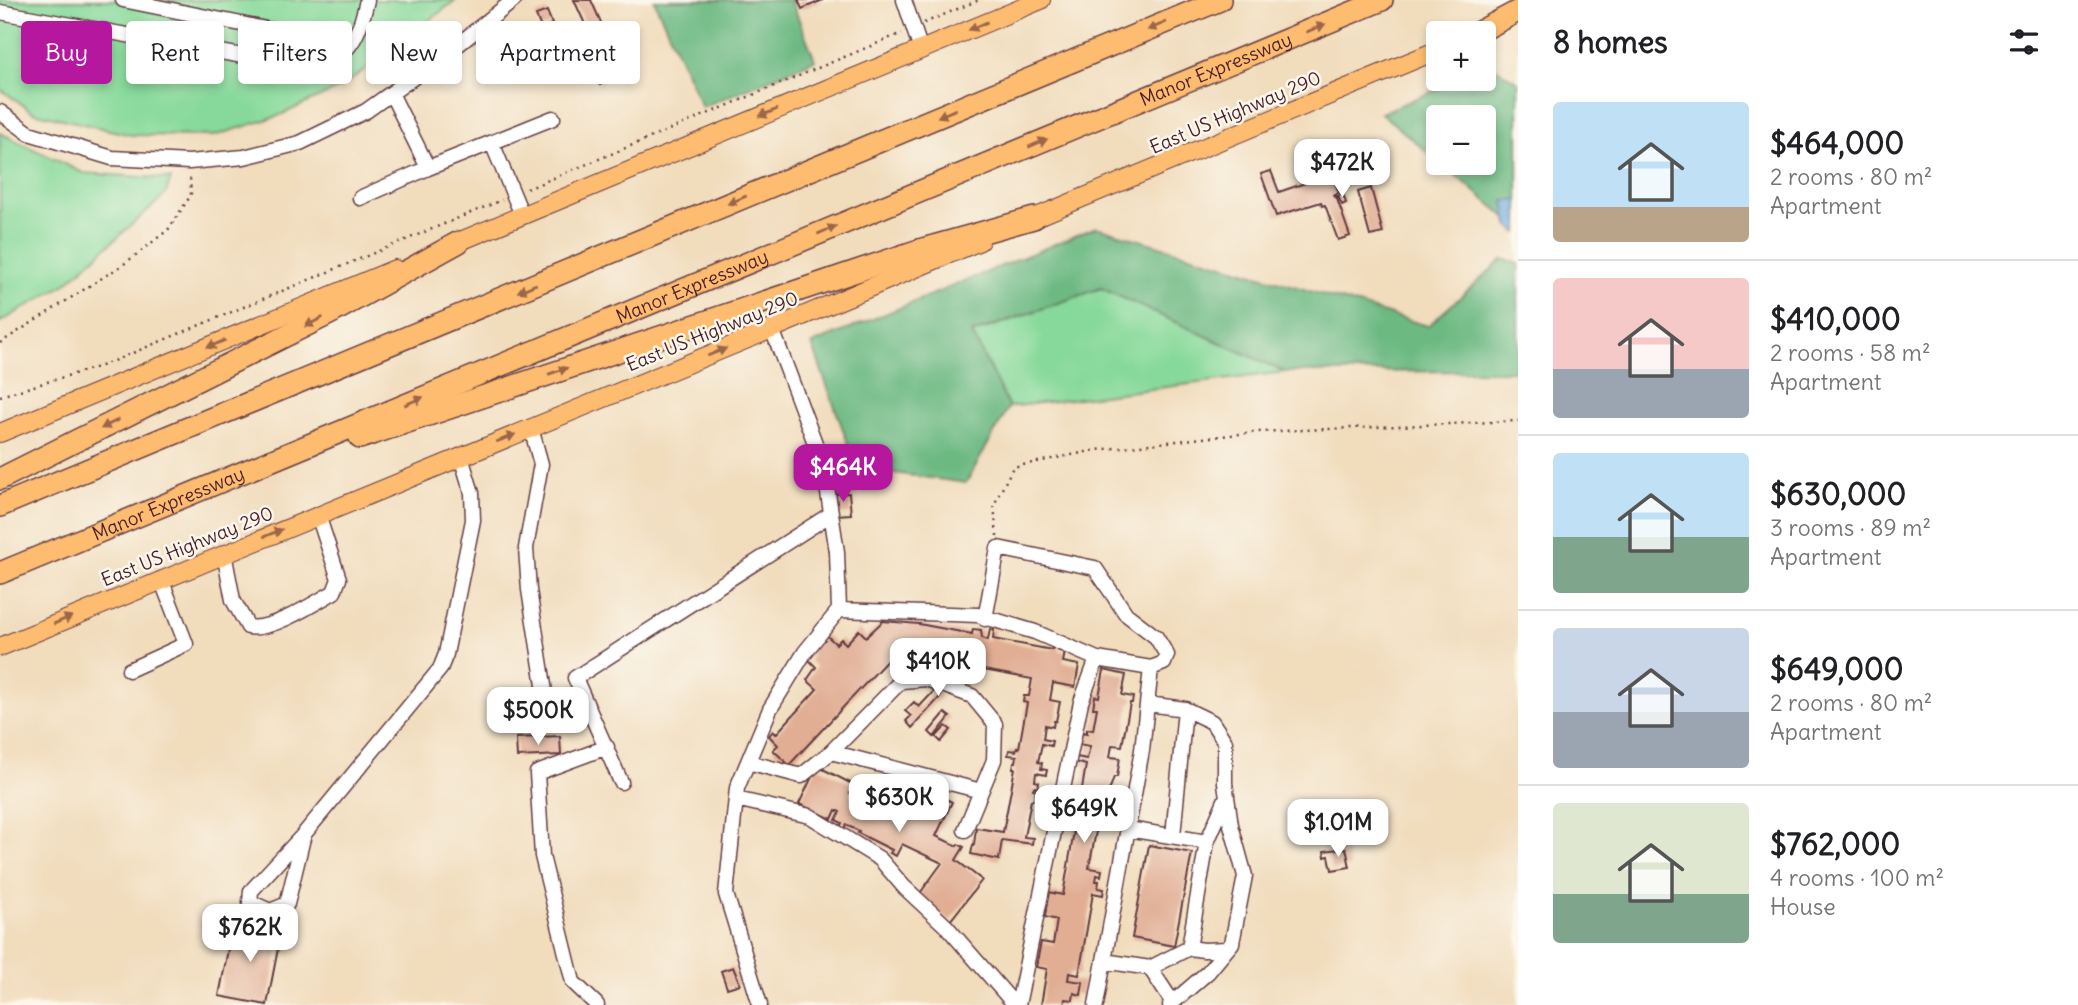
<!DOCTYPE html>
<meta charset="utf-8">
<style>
:root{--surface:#fff;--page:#f6f6f6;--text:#202124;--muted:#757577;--line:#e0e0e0;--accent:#b5179e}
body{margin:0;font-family:Delius,sans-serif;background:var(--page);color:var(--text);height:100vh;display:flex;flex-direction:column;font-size:26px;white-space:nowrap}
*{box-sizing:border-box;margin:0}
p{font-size:23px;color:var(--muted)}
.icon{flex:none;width:38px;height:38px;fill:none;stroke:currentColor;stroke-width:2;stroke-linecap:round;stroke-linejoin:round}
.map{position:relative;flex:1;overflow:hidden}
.sheet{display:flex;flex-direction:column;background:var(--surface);width:560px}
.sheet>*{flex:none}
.top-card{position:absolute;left:21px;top:21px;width:665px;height:63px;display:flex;gap:14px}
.buttons{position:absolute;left:1426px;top:21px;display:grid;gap:14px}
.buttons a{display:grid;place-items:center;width:70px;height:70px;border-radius:7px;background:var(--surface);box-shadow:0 4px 10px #0003;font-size:35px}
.price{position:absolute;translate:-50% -60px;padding:0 16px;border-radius:14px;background:#fff;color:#222;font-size:23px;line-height:46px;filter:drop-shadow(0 2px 4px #0008)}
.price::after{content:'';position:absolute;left:50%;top:42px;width:21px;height:16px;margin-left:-10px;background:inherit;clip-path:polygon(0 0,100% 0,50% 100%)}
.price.current{background:var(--accent);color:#fff}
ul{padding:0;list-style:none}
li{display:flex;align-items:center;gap:21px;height:175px;padding:0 35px}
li+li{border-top:2px solid var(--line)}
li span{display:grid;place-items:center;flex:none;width:196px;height:140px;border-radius:7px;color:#555}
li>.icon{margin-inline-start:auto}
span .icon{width:84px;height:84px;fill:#fffc;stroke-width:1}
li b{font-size:30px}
h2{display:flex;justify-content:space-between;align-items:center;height:84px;padding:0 35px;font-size:30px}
.pill{padding:0 24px;border-radius:7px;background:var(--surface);box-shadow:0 4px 10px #0003;font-size:24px;line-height:63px}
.pill.current{background:var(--accent);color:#fff}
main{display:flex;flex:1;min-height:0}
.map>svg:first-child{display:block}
.green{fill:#86d99a;stroke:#687c62;stroke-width:2}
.forest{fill:#6cb982;stroke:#5b6c56;stroke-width:2}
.water{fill:#6fade2;stroke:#5c6686;stroke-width:2}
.building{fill:#e1ae94}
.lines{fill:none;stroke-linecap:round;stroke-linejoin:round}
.minor-casing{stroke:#633b41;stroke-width:17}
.major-casing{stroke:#633b41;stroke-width:20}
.highway-casing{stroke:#633b41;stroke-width:24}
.path{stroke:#633b41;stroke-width:2.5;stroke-dasharray:2 5;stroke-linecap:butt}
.minor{stroke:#fff;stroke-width:14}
.major{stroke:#fdbc70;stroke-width:18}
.highway{stroke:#fdbc70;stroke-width:21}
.oneway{fill:#9b664a}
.labels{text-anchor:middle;stroke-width:5;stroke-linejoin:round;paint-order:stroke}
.street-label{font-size:19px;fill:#4a1f2b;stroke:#fbf7ec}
</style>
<main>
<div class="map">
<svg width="1518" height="1005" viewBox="0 0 1518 1005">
<rect width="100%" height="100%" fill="#fbf7ec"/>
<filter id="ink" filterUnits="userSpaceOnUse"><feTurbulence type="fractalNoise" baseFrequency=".0143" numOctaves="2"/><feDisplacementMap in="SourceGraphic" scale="14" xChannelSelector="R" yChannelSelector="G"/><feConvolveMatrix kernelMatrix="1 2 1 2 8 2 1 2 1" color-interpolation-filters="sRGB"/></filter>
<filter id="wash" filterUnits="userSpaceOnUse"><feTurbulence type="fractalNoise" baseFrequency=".00686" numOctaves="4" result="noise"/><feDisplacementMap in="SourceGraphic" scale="28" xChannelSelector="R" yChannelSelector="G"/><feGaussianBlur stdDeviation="1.57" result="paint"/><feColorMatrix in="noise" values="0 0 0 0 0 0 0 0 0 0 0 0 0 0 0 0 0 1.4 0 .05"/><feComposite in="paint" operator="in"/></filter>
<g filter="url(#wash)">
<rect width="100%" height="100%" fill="#f1dcbc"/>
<path class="green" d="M0 0H456L342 87 278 116 214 136 131 135 33 112 0 89Z
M0 133 83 173 171 179 165 195 64 285 0 322Z
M1101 288 1285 372 1009 407 971 334Z"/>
<path class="forest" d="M654 0H791L815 60 702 107Z
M1492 66 1518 82V227L1441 163H1484V117H1438V161L1381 113 1462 79H1484V69Z
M1096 227 1428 326 1503 259 1518 264V371L1285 372 1101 288 972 333 1009 407 966 483 857 468 812 344Z"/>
<path class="water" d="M1518 200V233L1508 225 1504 201Z"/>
<g id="blocks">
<path class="building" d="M574 0H591L607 36 598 41 593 34 590 35Z
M798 0H823L802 9Z
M547 11 552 24 541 28 536 15Z
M563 48 571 65 559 70 552 53Z
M592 54 608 78 600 85 583 60Z
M1271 171 1279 192 1326 176 1327 177 1332 175 1339 193 1333 195 1334 197 1336 196 1350 236 1338 240 1325 205 1322 206 1321 202 1276 216 1261 174Z
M1371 188 1383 233 1370 236 1358 192Z
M1343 194 1346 203 1342 205 1338 196Z
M849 493 851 514 836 515 835 494Z
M883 621 919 624 972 634 973 629 981 630 982 638 988 640 990 629 994 630 993 639 1052 650V647L1060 648 1059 651 1065 652 1063 662 1079 665 1075 687 1053 683 1050 700 1060 702 1056 721H1054L1053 727 1045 725 1043 739 1052 741 1051 746 1042 744 1038 762 1042 763 1041 769 1047 770 1046 775 1036 773 1035 781 1039 782 1038 788 1034 787 1033 789 1036 790 1034 800H1031L1024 837 1033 838 1032 844 1002 840 999 860 971 854 973 845H974L976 828 1003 832 1015 768H1013L1014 762H1016L1017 756 1008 755 1009 750 1016 751 1017 747 1019 748 1027 703 1023 702 1024 696H1029L1032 679 957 665 953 677 949 676 951 663 894 653 789 765 773 750 778 745 769 736 773 731 776 734 817 689 807 680 816 667 809 660 813 655 809 651 825 634 836 644 841 639 846 644 859 630 866 637Z
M1104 670 1126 675 1122 695 1133 697 1132 703H1130L1122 746 1112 745 1110 757 1120 758 1117 777H1114L1108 794 1115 795 1114 802 1102 800 1089 868 1102 870 1101 876 1097 875 1096 881H1099L1098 888 1104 889 1103 895 1093 893 1079 975 1069 973 1068 980 1083 982 1081 995 1074 993 1073 1000 1065 999 1064 1005H1041L1047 969 1036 967 1041 942 1053 944 1057 920 1045 917 1048 892 1063 895 1080 796 1071 794 1072 788 1082 789 1086 765 1075 762 1076 757 1087 759 1090 746 1078 744 1080 732 1087 733V729L1093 730 1097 708H1093L1095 696 1099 697Z
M935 690 941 696 912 728 906 721 911 716 905 711 914 702 919 707Z
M945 713 950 717 934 737 929 732Z
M946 726 951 730 941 742 936 737Z
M560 736 561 755 517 757 516 738Z
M817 766 854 785 850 793 861 799 868 787 872 789 870 797 873 790 877 792 876 795 890 802 893 794 903 797 899 806 916 815 928 790 952 802 936 836 957 846 958 844 964 847 956 860 982 880 950 921 918 896 942 863 902 844 896 856 890 853 892 850 858 833 859 831 846 825 844 829 840 827 842 823 836 820 840 812 836 810 832 819 799 804Z
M1149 845 1192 853 1174 946 1132 938Z
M1346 848 1350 867 1332 870 1329 856 1325 857 1324 851Z
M233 924 281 933 267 1005 219 996Z
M733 967 740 984 727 988 721 971Z"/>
</g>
</g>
<g filter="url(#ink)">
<use href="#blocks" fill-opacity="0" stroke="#633b41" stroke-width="2"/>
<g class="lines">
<g class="minor-casing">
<path id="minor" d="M123 0 349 46
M904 0 921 50
M0 12 304 67C312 65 323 64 331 60 355 49 362 23 367 0
M0 112 29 133 112 158 189 162 244 157 300 143 366 111 445 55 514 0
M492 143 522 215
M428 168 553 118
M360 198 428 168 391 93
M531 428 541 464 526 548 529 590 549 717
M224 553 233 600 248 627C270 632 315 603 334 592L339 579 318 515
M839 610 978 615 1035 632 1097 659 1151 668 1142 750 1096 1005
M985 619 998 548 1095 568 1126 614 1156 637 1167 655 1164 663 1151 668
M129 670 186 644 161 579
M1148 704 1185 709 1212 722 1225 742V783L1231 825 1245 876 1232 943 1208 972 1170 1005
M831 752 981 791
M748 762 801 776 831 752 901 681 926 679 972 696 995 724 994 760 965 830
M621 782 575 678 831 514
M736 799 810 816 880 859 904 887 947 927 1015 1005
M304 834 251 891 250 902 270 911 287 904 304 834 440 669 446 654 473 520 472 493 461 457
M1173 836 1185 709
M1207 842 1227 796
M1189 948 1204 950 1227 949
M1104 961 1150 968 1189 948 1207 842 1128 829
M1150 968 1173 1003
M597 1005 573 982 542 856 537 773 607 747
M760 1005 726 894 737 788 770 709 805 652 839 610 837 552 824 467 772 329
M1018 1005 1081 702 1097 659"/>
</g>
<g class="major-casing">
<path id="major" d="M1022 223 1438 50
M446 247 1041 0
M0 433 395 269
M0 647 772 329 980 241"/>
</g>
<g class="highway-casing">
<g id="highway">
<path d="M1477 33 1518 11"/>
<path d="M360 438 919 250 1034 218"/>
<path d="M0 479 331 313 459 242"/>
<path d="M0 506 1220 0"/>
<path id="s1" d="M0 573 1382 0"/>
</g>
</g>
<path class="path" d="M924 23 979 0
M527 189 902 33
M0 343 124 264 168 230 191 195 190 176
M0 396 101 366 502 200
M997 536 994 505 1013 467 1096 450 1257 432 1518 421"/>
<use href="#minor" class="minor"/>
<use href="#major" class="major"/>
<use href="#highway" class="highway"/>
</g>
<defs><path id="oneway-solid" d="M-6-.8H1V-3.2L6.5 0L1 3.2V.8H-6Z" transform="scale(1.75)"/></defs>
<g class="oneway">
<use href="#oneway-solid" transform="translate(978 26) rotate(157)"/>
<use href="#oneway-solid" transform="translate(1157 26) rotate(157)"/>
<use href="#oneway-solid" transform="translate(1316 28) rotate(-23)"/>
<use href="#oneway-solid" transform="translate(768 113) rotate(158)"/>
<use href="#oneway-solid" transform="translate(947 113) rotate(157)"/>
<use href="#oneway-solid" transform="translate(1038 143) rotate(-23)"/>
<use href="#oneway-solid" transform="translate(737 200) rotate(157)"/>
<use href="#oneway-solid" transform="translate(827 230) rotate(-23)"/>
<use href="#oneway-solid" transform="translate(527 288) rotate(157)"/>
<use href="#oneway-solid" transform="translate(314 322) rotate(153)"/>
<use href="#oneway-solid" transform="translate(216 344) rotate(157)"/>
<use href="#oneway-solid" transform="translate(717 352) rotate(-22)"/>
<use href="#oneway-solid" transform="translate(558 371) rotate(-19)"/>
<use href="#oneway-solid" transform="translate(414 401) rotate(-23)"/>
<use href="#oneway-solid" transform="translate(110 424) rotate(153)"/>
<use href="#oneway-solid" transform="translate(506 438) rotate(-22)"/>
<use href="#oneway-solid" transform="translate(273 533) rotate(-22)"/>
<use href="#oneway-solid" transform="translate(63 620) rotate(-23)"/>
</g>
</g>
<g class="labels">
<g class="street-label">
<text dy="7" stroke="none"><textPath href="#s1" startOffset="1316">Manor Expressway</textPath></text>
<text transform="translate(1235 112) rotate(-23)" y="7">East US Highway 290</text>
<text dy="7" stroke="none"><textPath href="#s1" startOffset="749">Manor Expressway</textPath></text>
<text transform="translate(712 331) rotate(-22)" y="7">East US Highway 290</text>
<text dy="7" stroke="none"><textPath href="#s1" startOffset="182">Manor Expressway</textPath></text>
<text transform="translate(187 546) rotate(-22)" y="7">East US Highway 290</text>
</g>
</g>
</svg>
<div class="buttons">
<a>+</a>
<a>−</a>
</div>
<b class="price" style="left:1342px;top:199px">$472K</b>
<b class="price current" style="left:843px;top:504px">$464K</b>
<b class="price" style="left:938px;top:698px">$410K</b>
<b class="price" style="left:538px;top:747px">$500K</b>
<b class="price" style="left:899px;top:834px">$630K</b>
<b class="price" style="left:1084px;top:845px">$649K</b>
<b class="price" style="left:1338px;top:859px">$1.01M</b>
<b class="price" style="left:250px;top:964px">$762K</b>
<div class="top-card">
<a class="pill current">Buy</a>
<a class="pill">Rent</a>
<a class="pill">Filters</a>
<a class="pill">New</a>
<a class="pill">Apartment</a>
</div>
</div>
<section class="sheet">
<h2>8 homes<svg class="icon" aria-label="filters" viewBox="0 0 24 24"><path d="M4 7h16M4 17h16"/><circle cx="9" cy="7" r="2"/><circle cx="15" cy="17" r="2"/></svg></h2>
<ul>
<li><span style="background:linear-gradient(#bfe0f5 75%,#b9a48a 0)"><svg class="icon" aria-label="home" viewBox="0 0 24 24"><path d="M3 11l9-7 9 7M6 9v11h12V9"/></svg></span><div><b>$464,000</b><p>2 rooms · 80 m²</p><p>Apartment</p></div></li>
<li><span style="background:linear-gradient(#f6c9c9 65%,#9aa5b1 0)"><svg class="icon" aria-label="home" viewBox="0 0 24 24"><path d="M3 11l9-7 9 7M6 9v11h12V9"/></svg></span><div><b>$410,000</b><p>2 rooms · 58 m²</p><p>Apartment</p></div></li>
<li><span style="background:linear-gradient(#bfe0f5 60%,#7fa58c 0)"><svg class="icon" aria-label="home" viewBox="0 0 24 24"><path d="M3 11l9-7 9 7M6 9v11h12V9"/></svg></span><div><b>$630,000</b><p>3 rooms · 89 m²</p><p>Apartment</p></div></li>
<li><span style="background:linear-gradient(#c9d6e8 60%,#9aa5b1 0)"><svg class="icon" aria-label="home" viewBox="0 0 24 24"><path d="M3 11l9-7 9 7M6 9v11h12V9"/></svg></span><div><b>$649,000</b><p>2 rooms · 80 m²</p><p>Apartment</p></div></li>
<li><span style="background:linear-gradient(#dfe7d0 65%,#7fa58c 0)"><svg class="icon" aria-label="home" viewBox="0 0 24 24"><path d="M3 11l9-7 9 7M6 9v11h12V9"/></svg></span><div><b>$762,000</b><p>4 rooms · 100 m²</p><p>House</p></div></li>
</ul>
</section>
</main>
